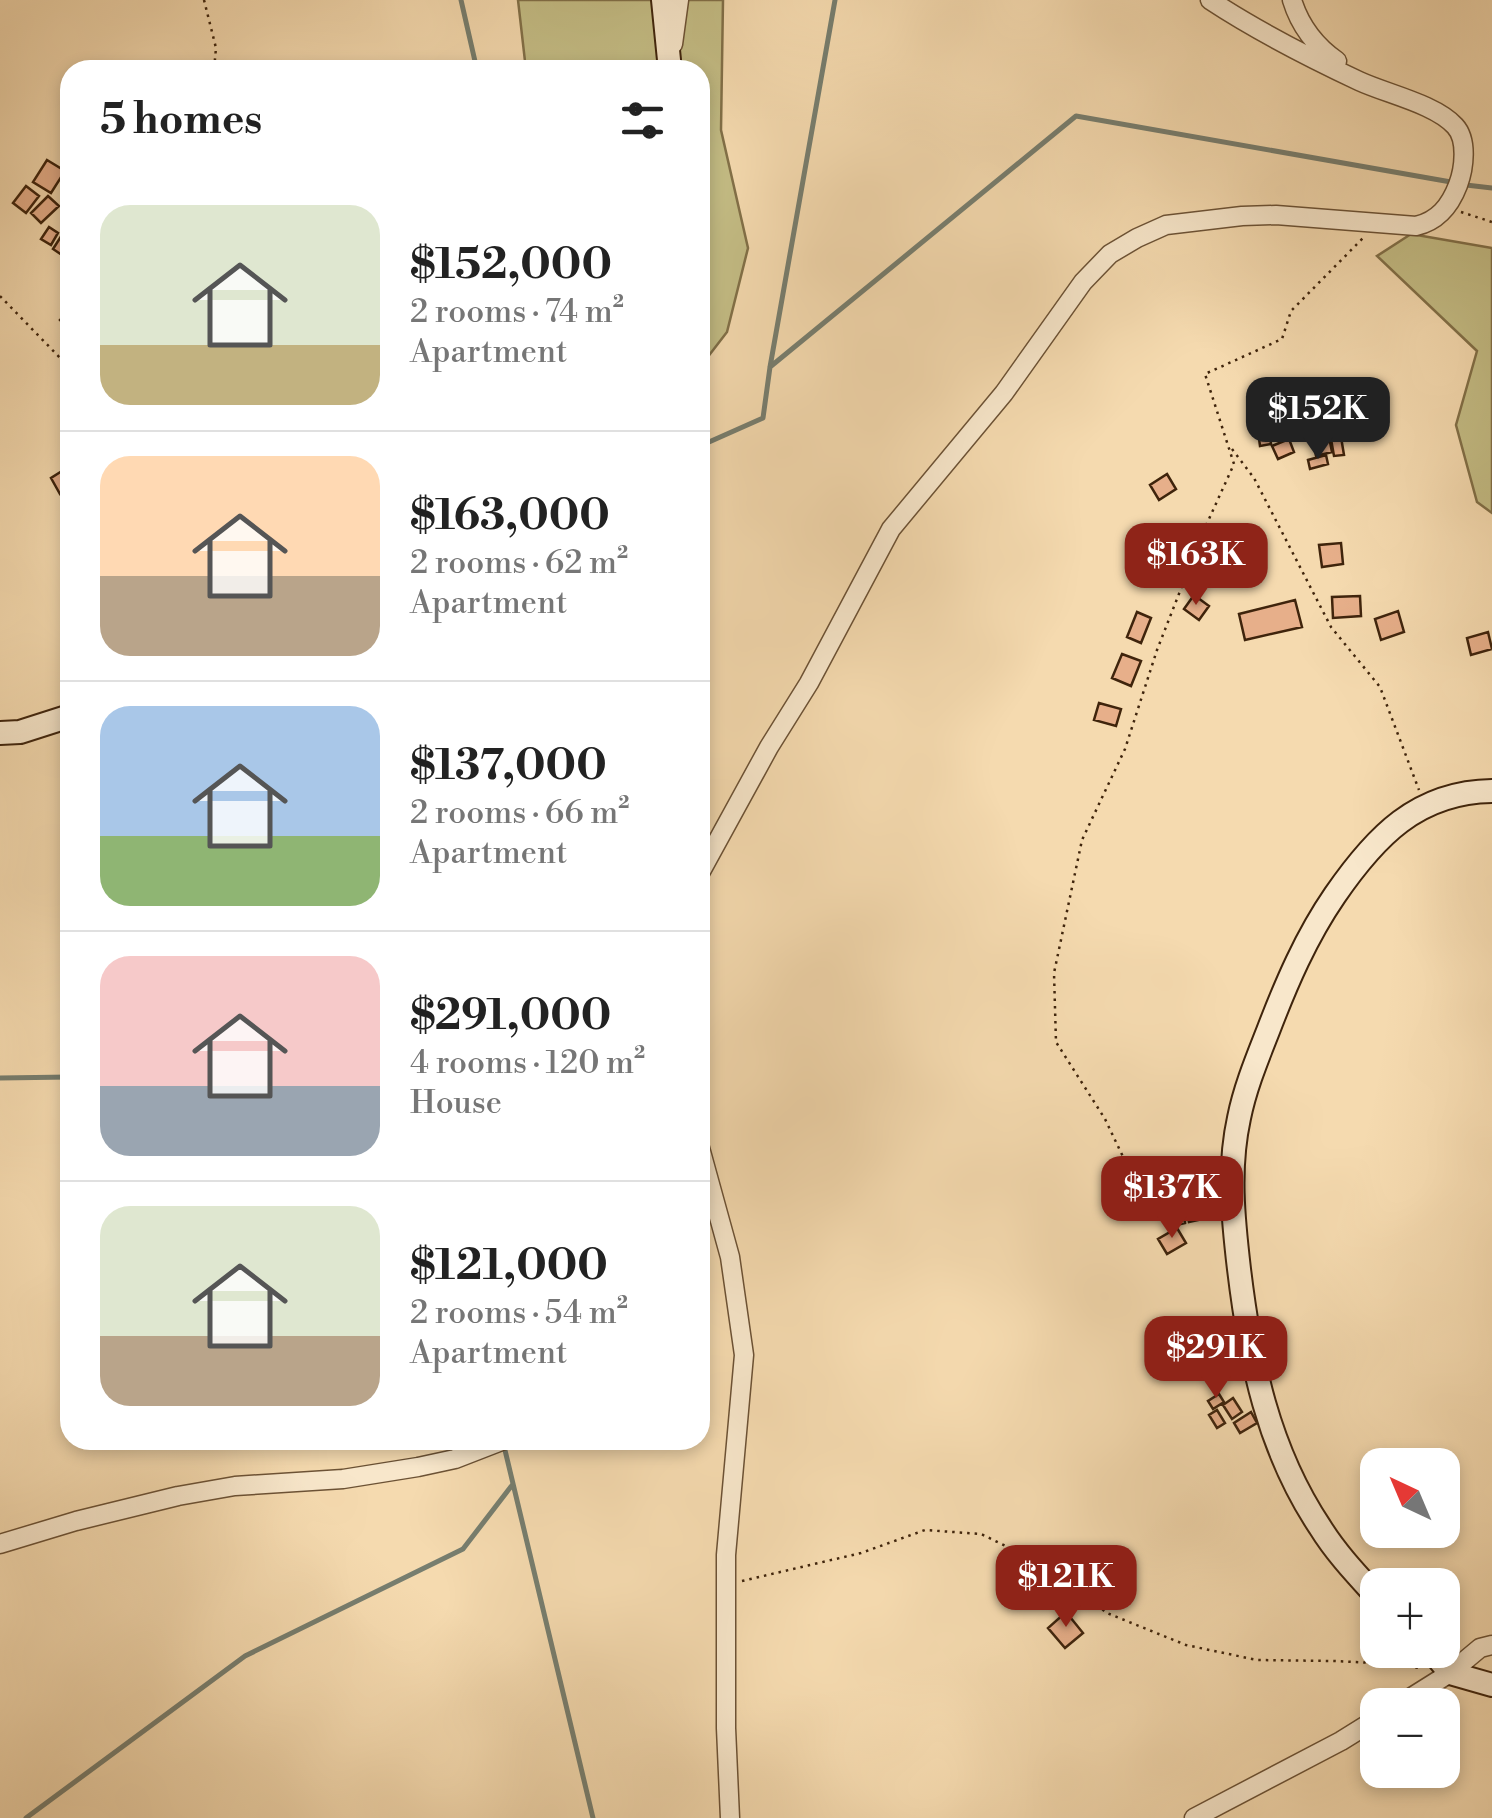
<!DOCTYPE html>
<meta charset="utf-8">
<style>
:root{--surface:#fff;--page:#f6f6f6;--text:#222;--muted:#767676;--line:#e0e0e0;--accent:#8f2418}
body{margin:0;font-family:"Libre Bodoni",serif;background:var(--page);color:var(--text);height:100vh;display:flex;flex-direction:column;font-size:38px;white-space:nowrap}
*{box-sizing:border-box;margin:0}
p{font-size:32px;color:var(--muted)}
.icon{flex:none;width:55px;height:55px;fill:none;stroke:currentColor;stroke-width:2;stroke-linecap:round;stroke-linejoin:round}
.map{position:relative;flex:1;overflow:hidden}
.drawer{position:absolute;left:60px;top:60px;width:650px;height:1390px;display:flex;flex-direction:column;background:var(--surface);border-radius:30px;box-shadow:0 5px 15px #0003}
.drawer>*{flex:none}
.needle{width:65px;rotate:316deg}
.buttons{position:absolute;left:1360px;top:1448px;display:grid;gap:20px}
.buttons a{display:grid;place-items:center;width:100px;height:100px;border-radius:20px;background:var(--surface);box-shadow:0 5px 15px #0003;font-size:50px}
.price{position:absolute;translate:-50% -85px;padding:0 22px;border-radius:20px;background:var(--accent);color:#fff;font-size:32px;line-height:65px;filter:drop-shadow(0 2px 5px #0008)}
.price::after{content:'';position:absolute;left:50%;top:60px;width:30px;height:22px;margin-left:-15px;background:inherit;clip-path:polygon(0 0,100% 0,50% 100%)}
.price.active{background:#222;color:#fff}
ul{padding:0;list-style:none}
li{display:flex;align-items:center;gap:30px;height:250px;padding:0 40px}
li+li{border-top:2px solid var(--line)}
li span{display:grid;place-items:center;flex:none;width:280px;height:200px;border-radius:30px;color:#555}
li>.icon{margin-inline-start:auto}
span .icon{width:120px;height:120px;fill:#fffc;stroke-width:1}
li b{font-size:42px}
h2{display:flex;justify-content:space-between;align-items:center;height:120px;padding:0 40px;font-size:42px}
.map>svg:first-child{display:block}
.green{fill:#c4bd85;stroke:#827048;stroke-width:2.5}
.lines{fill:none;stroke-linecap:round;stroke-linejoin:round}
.stream{stroke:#777e6f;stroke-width:5}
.building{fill:#e7af8a;stroke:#3f240c;stroke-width:2.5}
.street-casing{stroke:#6c5235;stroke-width:21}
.secondary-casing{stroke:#3f240c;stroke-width:26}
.path{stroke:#3f240c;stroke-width:2.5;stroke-dasharray:2.5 5;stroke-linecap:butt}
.street{stroke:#f8e7cb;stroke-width:18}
.secondary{stroke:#f8e7cb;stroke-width:22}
</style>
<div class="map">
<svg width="1492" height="1818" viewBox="0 0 1492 1818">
<rect width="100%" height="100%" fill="#f5daaf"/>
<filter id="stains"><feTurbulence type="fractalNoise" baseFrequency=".002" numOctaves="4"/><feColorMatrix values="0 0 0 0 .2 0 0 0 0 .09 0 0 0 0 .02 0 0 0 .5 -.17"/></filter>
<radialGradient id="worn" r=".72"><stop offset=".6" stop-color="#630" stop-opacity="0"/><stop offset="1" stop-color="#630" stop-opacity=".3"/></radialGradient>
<path class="green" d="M518 0H723L721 130 748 248 727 332 700 367V70H526Z
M1411 234 1492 248V513L1477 502 1456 425 1477 351 1377 256Z"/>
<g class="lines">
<path class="stream" d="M461 0 477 70
M1466 185 1492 188
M770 367 1076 116 1451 182
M700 446 763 418 770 367 835 0
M0 1078 70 1077
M504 1446 593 1818
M26 1818 245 1656 463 1549 513 1484"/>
</g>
<path class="building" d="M47 160 65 171 51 193 33 182Z
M26 186 39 196 26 213 13 203Z
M48 196 59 206 41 223 31 213Z
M69 224 70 256 68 259 53 249Z
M49 227 58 233 51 245 41 239Z
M70 310V330L60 320Z
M1341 396 1347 420 1323 423 1318 402Z
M1354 423 1357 436 1346 440 1342 426Z
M1269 429 1271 444 1260 446 1258 431Z
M1328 432 1332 452 1316 456 1312 435Z
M1341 437 1344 455 1334 456 1331 439Z
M1289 439 1294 452 1278 459 1272 446Z
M1326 455 1328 464 1310 469 1308 460Z
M70 466V488L60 494 51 478Z
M1167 474 1176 489 1159 500 1150 485Z
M1341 543 1343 564 1322 567 1319 545Z
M1194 595 1209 606 1199 620 1184 609Z
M1360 596 1361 616 1333 618 1332 597Z
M1295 600 1302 627 1245 640 1239 614Z
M1398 611 1404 632 1381 640 1375 619Z
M1137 612 1151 618 1141 643 1127 637Z
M1488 632 1492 649 1471 655 1467 638Z
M1122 654 1141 661 1131 686 1112 678Z
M1099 703 1121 709 1116 726 1094 720Z
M1203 1199 1207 1218 1189 1222 1185 1203Z
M1184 1214 1185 1223 1172 1226 1170 1217Z
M1177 1228 1186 1243 1167 1254 1158 1239Z
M1219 1394 1224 1402 1213 1409 1208 1401Z
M1233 1398 1242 1412 1232 1419 1223 1405Z
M1217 1410 1225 1423 1217 1428 1209 1415Z
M1251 1412 1257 1423 1240 1433 1234 1423Z
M1066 1612 1083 1633 1065 1648 1048 1628Z"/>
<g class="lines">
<g class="street-casing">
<path id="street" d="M1292 0C1300 26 1314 45 1337 61
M673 44 679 0
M700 873 769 747 809 683 891 529 1004 393 1083 282 1110 254 1137 238 1166 225 1242 216 1276 215 1416 226C1438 221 1450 206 1458 185 1464 169 1468 140 1455 126 1435 104 1387 94 1359 81 1308 57 1257 31 1210 0
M700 1148 730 1257 744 1355 726 1555V1728L730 1818
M0 1544 76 1521 178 1496 235 1486 343 1479 418 1467 455 1459 504 1440
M1399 1705 1450 1673 1480 1648 1492 1645
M1194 1818 1341 1741 1378 1718"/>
</g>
<g class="secondary-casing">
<path id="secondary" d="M663 0 670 70
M0 733 20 732 70 716
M1378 1598C1357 1575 1336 1553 1320 1527 1268 1449 1250 1361 1239 1269 1233 1218 1228 1168 1239 1118 1245 1088 1257 1059 1268 1031 1286 984 1306 937 1335 895 1375 837 1417 792 1492 791
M1431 1650 1450 1673 1492 1685"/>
</g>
<path class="path" d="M204 0 216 48 214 70
M1461 212 1492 222
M0 296 65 363 70 377
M1232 449 1254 478 1331 627 1380 687 1419 790
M1212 1171 1196 1187 1148 1209 1105 1119 1056 1042 1054 973 1082 840 1125 749 1157 650 1204 530 1234 464 1205 374 1282 339 1291 311 1363 238
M742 1581 861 1553 925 1530 981 1534 1045 1565 1107 1613 1186 1645 1257 1660 1334 1661 1394 1664 1419 1668"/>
<use href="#street" class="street"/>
<use href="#secondary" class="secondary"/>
</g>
<rect width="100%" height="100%" filter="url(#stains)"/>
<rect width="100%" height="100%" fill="url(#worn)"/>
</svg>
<div class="buttons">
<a><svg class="needle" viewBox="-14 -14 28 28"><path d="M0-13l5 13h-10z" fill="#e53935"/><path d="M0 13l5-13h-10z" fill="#767676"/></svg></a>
<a>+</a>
<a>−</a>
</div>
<b class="price active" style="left:1318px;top:462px">$152K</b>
<b class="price" style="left:1196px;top:608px">$163K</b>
<b class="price" style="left:1172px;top:1241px">$137K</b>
<b class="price" style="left:1216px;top:1401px">$291K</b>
<b class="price" style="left:1066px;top:1630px">$121K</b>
<section class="drawer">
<h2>5 homes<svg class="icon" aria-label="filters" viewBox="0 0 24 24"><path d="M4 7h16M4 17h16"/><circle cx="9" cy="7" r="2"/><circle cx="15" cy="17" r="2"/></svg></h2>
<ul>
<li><span style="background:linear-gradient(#dfe7d0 70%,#c2b280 0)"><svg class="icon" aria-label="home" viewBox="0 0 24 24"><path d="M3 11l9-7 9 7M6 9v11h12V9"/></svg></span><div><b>$152,000</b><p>2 rooms · 74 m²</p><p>Apartment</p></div></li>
<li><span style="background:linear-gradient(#ffd9b3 60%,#b9a48a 0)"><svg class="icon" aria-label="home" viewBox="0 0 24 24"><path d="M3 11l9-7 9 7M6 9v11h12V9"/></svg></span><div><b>$163,000</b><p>2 rooms · 62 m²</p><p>Apartment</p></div></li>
<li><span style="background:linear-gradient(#a9c7e8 65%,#8fb573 0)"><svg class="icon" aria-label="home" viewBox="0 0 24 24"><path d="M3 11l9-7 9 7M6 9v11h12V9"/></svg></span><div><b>$137,000</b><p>2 rooms · 66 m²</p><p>Apartment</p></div></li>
<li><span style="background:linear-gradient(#f6c9c9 65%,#9aa5b1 0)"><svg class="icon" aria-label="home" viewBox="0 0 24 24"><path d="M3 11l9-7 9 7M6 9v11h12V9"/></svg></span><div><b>$291,000</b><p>4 rooms · 120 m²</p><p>House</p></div></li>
<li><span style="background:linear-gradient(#dfe7d0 65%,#b9a48a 0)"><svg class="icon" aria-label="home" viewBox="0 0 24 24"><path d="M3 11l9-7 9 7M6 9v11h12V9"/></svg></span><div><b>$121,000</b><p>2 rooms · 54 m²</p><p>Apartment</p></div></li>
</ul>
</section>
</div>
